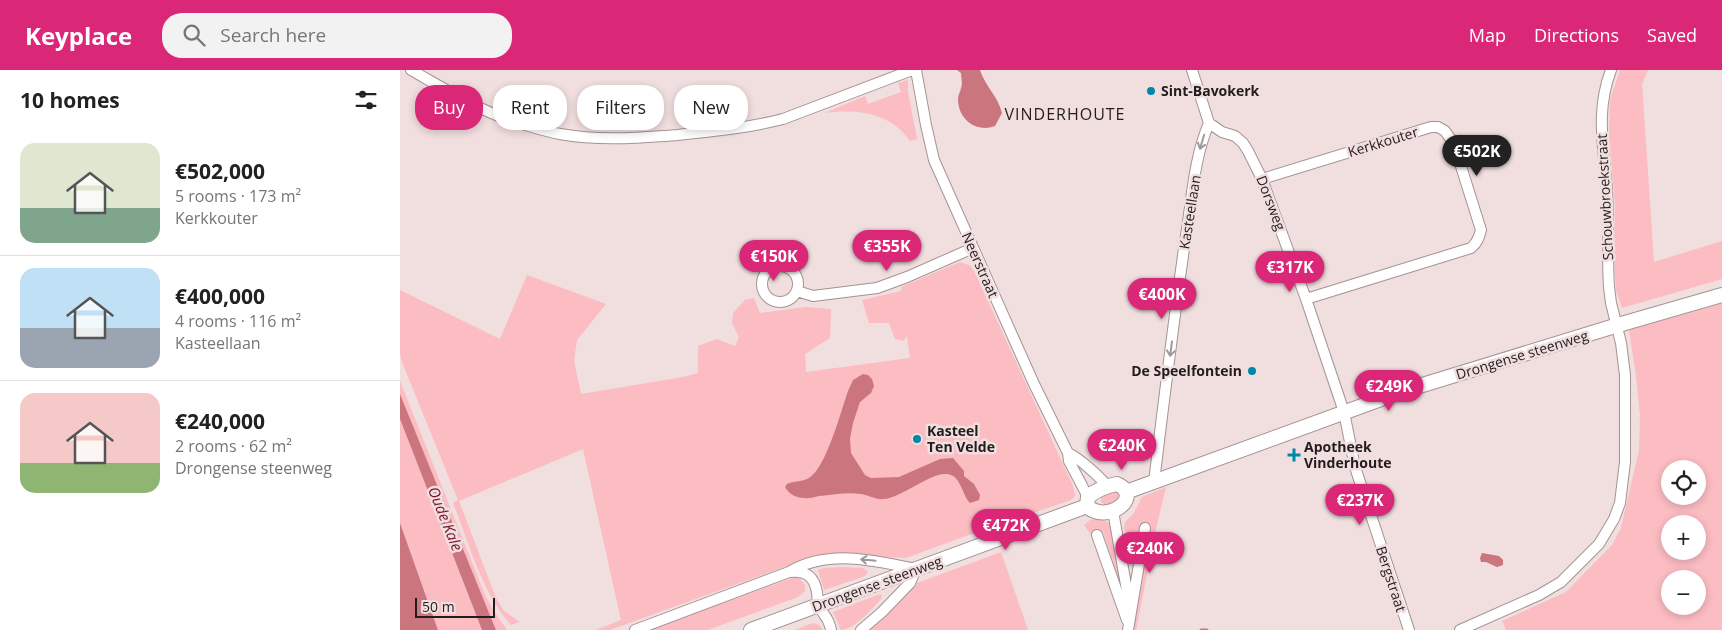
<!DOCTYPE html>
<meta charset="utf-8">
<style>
:root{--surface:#fff;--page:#f2f2f2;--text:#222;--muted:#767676;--line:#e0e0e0;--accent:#db2777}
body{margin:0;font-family:"Open Sans",sans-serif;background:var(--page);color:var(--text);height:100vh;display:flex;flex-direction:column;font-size:19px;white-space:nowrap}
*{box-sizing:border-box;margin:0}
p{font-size:16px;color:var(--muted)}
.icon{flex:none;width:28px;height:28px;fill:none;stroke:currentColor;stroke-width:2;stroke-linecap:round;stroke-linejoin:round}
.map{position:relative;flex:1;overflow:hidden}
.side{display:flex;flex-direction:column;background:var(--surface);width:400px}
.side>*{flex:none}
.guide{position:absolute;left:15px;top:15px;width:475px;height:45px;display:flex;gap:10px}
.buttons{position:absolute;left:1261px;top:390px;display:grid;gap:10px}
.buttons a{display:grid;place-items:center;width:45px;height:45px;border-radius:50%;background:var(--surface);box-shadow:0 2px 8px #0003;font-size:25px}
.scale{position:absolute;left:15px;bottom:12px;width:80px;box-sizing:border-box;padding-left:5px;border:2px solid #231c1d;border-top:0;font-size:14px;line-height:18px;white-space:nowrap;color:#231c1d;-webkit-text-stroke:4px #f1dedf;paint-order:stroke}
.price{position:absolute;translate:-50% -42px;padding:0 11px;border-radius:18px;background:var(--accent);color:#fff;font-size:16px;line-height:32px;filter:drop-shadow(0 1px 2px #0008)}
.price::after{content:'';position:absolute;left:50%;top:30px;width:15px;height:11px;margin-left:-8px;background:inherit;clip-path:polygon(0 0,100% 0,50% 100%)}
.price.selected{background:#222;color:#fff}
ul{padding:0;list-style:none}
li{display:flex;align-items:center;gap:15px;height:125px;padding:0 20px}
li+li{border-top:1px solid var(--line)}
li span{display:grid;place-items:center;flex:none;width:140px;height:100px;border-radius:15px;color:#555}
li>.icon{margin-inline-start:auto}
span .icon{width:60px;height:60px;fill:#fffc;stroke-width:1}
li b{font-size:21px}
h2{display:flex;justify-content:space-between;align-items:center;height:60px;padding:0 20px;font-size:21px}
.tag{padding:0 18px;border-radius:20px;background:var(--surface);box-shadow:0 2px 8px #0003;font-size:18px;line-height:45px}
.tag.selected{background:var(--accent);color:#fff}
header{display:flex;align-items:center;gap:30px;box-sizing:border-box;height:70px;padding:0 25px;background:var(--accent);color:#fff}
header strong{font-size:24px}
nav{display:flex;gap:28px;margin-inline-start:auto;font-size:18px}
.search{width:350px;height:45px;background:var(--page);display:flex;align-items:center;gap:12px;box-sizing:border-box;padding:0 18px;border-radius:20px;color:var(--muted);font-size:19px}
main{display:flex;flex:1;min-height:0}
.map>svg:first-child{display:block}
.green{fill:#fbbcc2;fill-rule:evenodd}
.water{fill:#cb757f}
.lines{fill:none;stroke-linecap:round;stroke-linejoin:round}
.stream{stroke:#cb757f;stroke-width:3}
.street-casing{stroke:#a49394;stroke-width:12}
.secondary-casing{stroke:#a49394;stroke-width:16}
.street{stroke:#fff;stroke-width:10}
.secondary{stroke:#fff;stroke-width:14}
.oneway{stroke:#9c9999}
.poi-dot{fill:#0088a9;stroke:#f1dedf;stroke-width:2}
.labels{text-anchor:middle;stroke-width:5;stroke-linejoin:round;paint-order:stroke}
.poi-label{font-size:14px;font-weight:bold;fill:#231c1d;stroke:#f1dedf;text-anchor:start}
.street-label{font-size:14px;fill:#231c1d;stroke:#f1dedf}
.water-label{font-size:15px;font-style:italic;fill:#79102c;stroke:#f1dedf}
.quarter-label{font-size:16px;letter-spacing:1px;fill:#231c1d;stroke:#f1dedf}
</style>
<header>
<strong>Keyplace</strong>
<div class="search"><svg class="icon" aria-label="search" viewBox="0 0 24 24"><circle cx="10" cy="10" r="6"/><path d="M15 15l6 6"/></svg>Search here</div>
<nav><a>Map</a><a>Directions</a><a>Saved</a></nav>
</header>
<main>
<section class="side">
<h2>10 homes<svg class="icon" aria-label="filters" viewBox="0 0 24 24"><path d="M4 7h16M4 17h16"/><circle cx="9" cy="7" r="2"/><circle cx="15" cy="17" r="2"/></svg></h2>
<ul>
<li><span style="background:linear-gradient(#dfe7d0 65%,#7fa58c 0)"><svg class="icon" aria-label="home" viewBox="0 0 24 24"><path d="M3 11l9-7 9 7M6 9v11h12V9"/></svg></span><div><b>€502,000</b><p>5 rooms · 173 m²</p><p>Kerkkouter</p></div></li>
<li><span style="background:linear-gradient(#bfe0f5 60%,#9aa5b1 0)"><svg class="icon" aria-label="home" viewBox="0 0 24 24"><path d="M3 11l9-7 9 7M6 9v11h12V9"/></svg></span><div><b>€400,000</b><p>4 rooms · 116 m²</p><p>Kasteellaan</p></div></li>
<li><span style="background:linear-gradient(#f6c9c9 70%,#8fb573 0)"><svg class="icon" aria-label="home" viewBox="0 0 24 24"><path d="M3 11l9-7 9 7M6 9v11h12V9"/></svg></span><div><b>€240,000</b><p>2 rooms · 62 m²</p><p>Drongense steenweg</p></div></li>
</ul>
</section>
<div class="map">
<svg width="1322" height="560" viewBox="0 0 1322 560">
<rect width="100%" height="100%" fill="#f1dedf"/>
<path class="green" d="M1220 0H1248L1242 14 1254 192 1322 171V209L1222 238 1216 220 1214 183 1215 133 1209 66 1210 30Z
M508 10V22L517 69 510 71C490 42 456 39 425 43L465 26 468 34 501 22 498 13Z
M560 192 571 196 576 205 673 416 675 426 671 430 563 467 506 488 451 485H426L412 487 210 560H196L221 550 183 379 59 431 96 528 104 541 120 552 111 555C82 523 69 473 53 433L58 430 2 292 0 283V220L100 269 127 205 206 234 177 270 174 291 181 324 283 307 298 303V276L317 269 335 276 339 267 332 253 333 243 345 230 354 228 360 243 406 237 431 239 430 268 405 284 406 302 510 288 507 266 503 271 495 269 489 253H469L462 230 501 221V217Z
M1322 233V560H1106L1102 551 1166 522 1212 475 1221 458 1239 380 1240 346 1236 306 1229 260ZM1270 399H1298V426H1270ZM1270 454H1298V481H1270ZM1270 509H1298V536H1270Z
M0 311 85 525 94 541 107 560H96L0 324Z
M0 349 82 560H38L0 453Z
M766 417 754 467 729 468 724 459 725 452 734 443 742 427Z
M718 419 722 428C715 432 708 439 701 432V427L703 423Z
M698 448 709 453 711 457 722 514H720L703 462 700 461 691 465 684 455 690 450Z
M601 482 628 560H467L517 513Z
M745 483 751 484 736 560H723Z
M441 497 463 498 468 502 465 506 424 520 418 500 424 498Z
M392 508H399L405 515V521L398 527 308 560H249Z
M480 524 482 526 481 529C472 539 454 560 441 560L433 542Z
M413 553 419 555 423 560H394Z"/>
<path class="water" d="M557 0H580C585 16 598 26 602 43L595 56C577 63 558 50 558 29 558 25 560 23 561 18 563 14 561 8 561 3Z
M463 304 468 305 472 309 474 316 471 323 460 332 453 353 450 369 451 383 465 405 471 408 499 407 540 389 553 388 564 401V406L574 414 580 425 579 430 570 433C562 425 561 405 547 404 530 402 502 428 483 429 477 430 468 425 461 424 447 422 433 425 419 426 414 427 409 429 404 428 396 428 389 424 385 417L387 414C394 411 402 412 409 408 426 398 441 341 448 321L453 310Z
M0 324 96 560H82L0 349Z
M0 453 38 560H0Z
M1082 483 1099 486 1103 490V495L1097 497 1086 492H1081L1080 488Z"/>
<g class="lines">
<path class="stream" d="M801 560H807"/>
<g class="street-casing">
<path id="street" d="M11 0C43 18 75 38 109 50 126 55 143 61 160 64 199 71 239 68 278 65 313 61 348 58 383 49L512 0
M516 0 526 55 534 90 634 314 668 383 669 391 688 427
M792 0 809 53 822 62 835 66 843 73 848 81 862 109 906 229 944 342 955 397 1009 560
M862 109 1031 57H1038L1045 61 1054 74 1081 160C1079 168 1077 173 1071 178L906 229
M362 214a18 18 0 1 1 36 0a18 18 0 1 1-36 0Z
M397 221 413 226 477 218 507 207 573 178
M668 383C679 388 699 406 707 416
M754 412C764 329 774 247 786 165 792 128 794 88 809 53
M713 441 729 532
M697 465 727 550
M390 502C406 500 415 507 417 523 418 527 417 532 418 535 423 545 429 547 431 560
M235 560 389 502C428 479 474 490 516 499L510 513 482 542 461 560
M728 560 745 458
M1060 560 1139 525 1161 512 1199 474 1214 449 1220 433 1225 392V305L1221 273 1211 233 1209 217C1207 185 1209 153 1207 121 1204 78 1195 42 1211 0"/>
</g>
<g class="secondary-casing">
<path id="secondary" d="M717 414C745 427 706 455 687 436L688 427C696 420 706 416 717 414Z
M726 422 1003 321 1218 255 1322 225
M351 560 687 436"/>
</g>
<use href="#street" class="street"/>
<use href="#secondary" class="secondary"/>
</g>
<defs><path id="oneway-shaft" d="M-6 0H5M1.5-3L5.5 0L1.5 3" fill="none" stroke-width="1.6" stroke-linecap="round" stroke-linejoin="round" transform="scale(1.25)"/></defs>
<g class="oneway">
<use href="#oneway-shaft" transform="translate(802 72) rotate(107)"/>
<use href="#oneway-shaft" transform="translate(771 279) rotate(97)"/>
<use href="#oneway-shaft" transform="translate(468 490) rotate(-174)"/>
</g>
<g class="poi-dot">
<circle cx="751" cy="21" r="5"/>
<circle cx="852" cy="301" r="5"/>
<circle cx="517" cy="369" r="5"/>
<path d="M891.5 377.5h5v5h5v5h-5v5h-5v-5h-5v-5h5z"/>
</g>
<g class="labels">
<g class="poi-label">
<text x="761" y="26">Sint-Bavokerk</text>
<text x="842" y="306" text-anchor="end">De Speelfontein</text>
<text x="527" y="366">Kasteel<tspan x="527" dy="16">Ten Velde</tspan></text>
<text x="904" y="382">Apotheek<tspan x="904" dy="16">Vinderhoute</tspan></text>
</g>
<g class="street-label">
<text transform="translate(983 72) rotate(-17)" y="5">Kerkkouter</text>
<text transform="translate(1205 127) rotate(-93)" y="5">Schouwbroekstraat</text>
<text transform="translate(871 133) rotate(69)" y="5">Dorsweg</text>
<text transform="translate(790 142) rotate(-81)" y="5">Kasteellaan</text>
<text transform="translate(580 195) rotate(66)" y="5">Neerstraat</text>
<text transform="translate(1122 285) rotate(-17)" y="5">Drongense steenweg</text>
<text transform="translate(991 509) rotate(72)" y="5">Bergstraat</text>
<text transform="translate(477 514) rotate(-20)" y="5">Drongense steenweg</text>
</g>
<g class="water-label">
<text transform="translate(45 449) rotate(68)" y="5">Oude Kale</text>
</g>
<g class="quarter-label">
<text x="665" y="50">VINDERHOUTE</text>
</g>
</g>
</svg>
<div class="buttons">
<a><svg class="icon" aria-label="locate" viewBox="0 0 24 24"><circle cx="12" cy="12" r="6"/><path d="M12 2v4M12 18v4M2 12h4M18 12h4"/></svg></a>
<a>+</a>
<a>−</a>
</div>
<div class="scale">50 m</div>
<b class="price selected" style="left:1077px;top:107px">€502K</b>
<b class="price" style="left:487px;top:202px">€355K</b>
<b class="price" style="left:374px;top:212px">€150K</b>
<b class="price" style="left:890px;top:223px">€317K</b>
<b class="price" style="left:762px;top:250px">€400K</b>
<b class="price" style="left:989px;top:342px">€249K</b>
<b class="price" style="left:722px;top:401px">€240K</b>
<b class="price" style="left:960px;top:456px">€237K</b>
<b class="price" style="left:606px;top:481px">€472K</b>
<b class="price" style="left:750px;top:504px">€240K</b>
<div class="guide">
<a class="tag selected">Buy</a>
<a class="tag">Rent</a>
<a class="tag">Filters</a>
<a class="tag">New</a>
</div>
</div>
</main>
